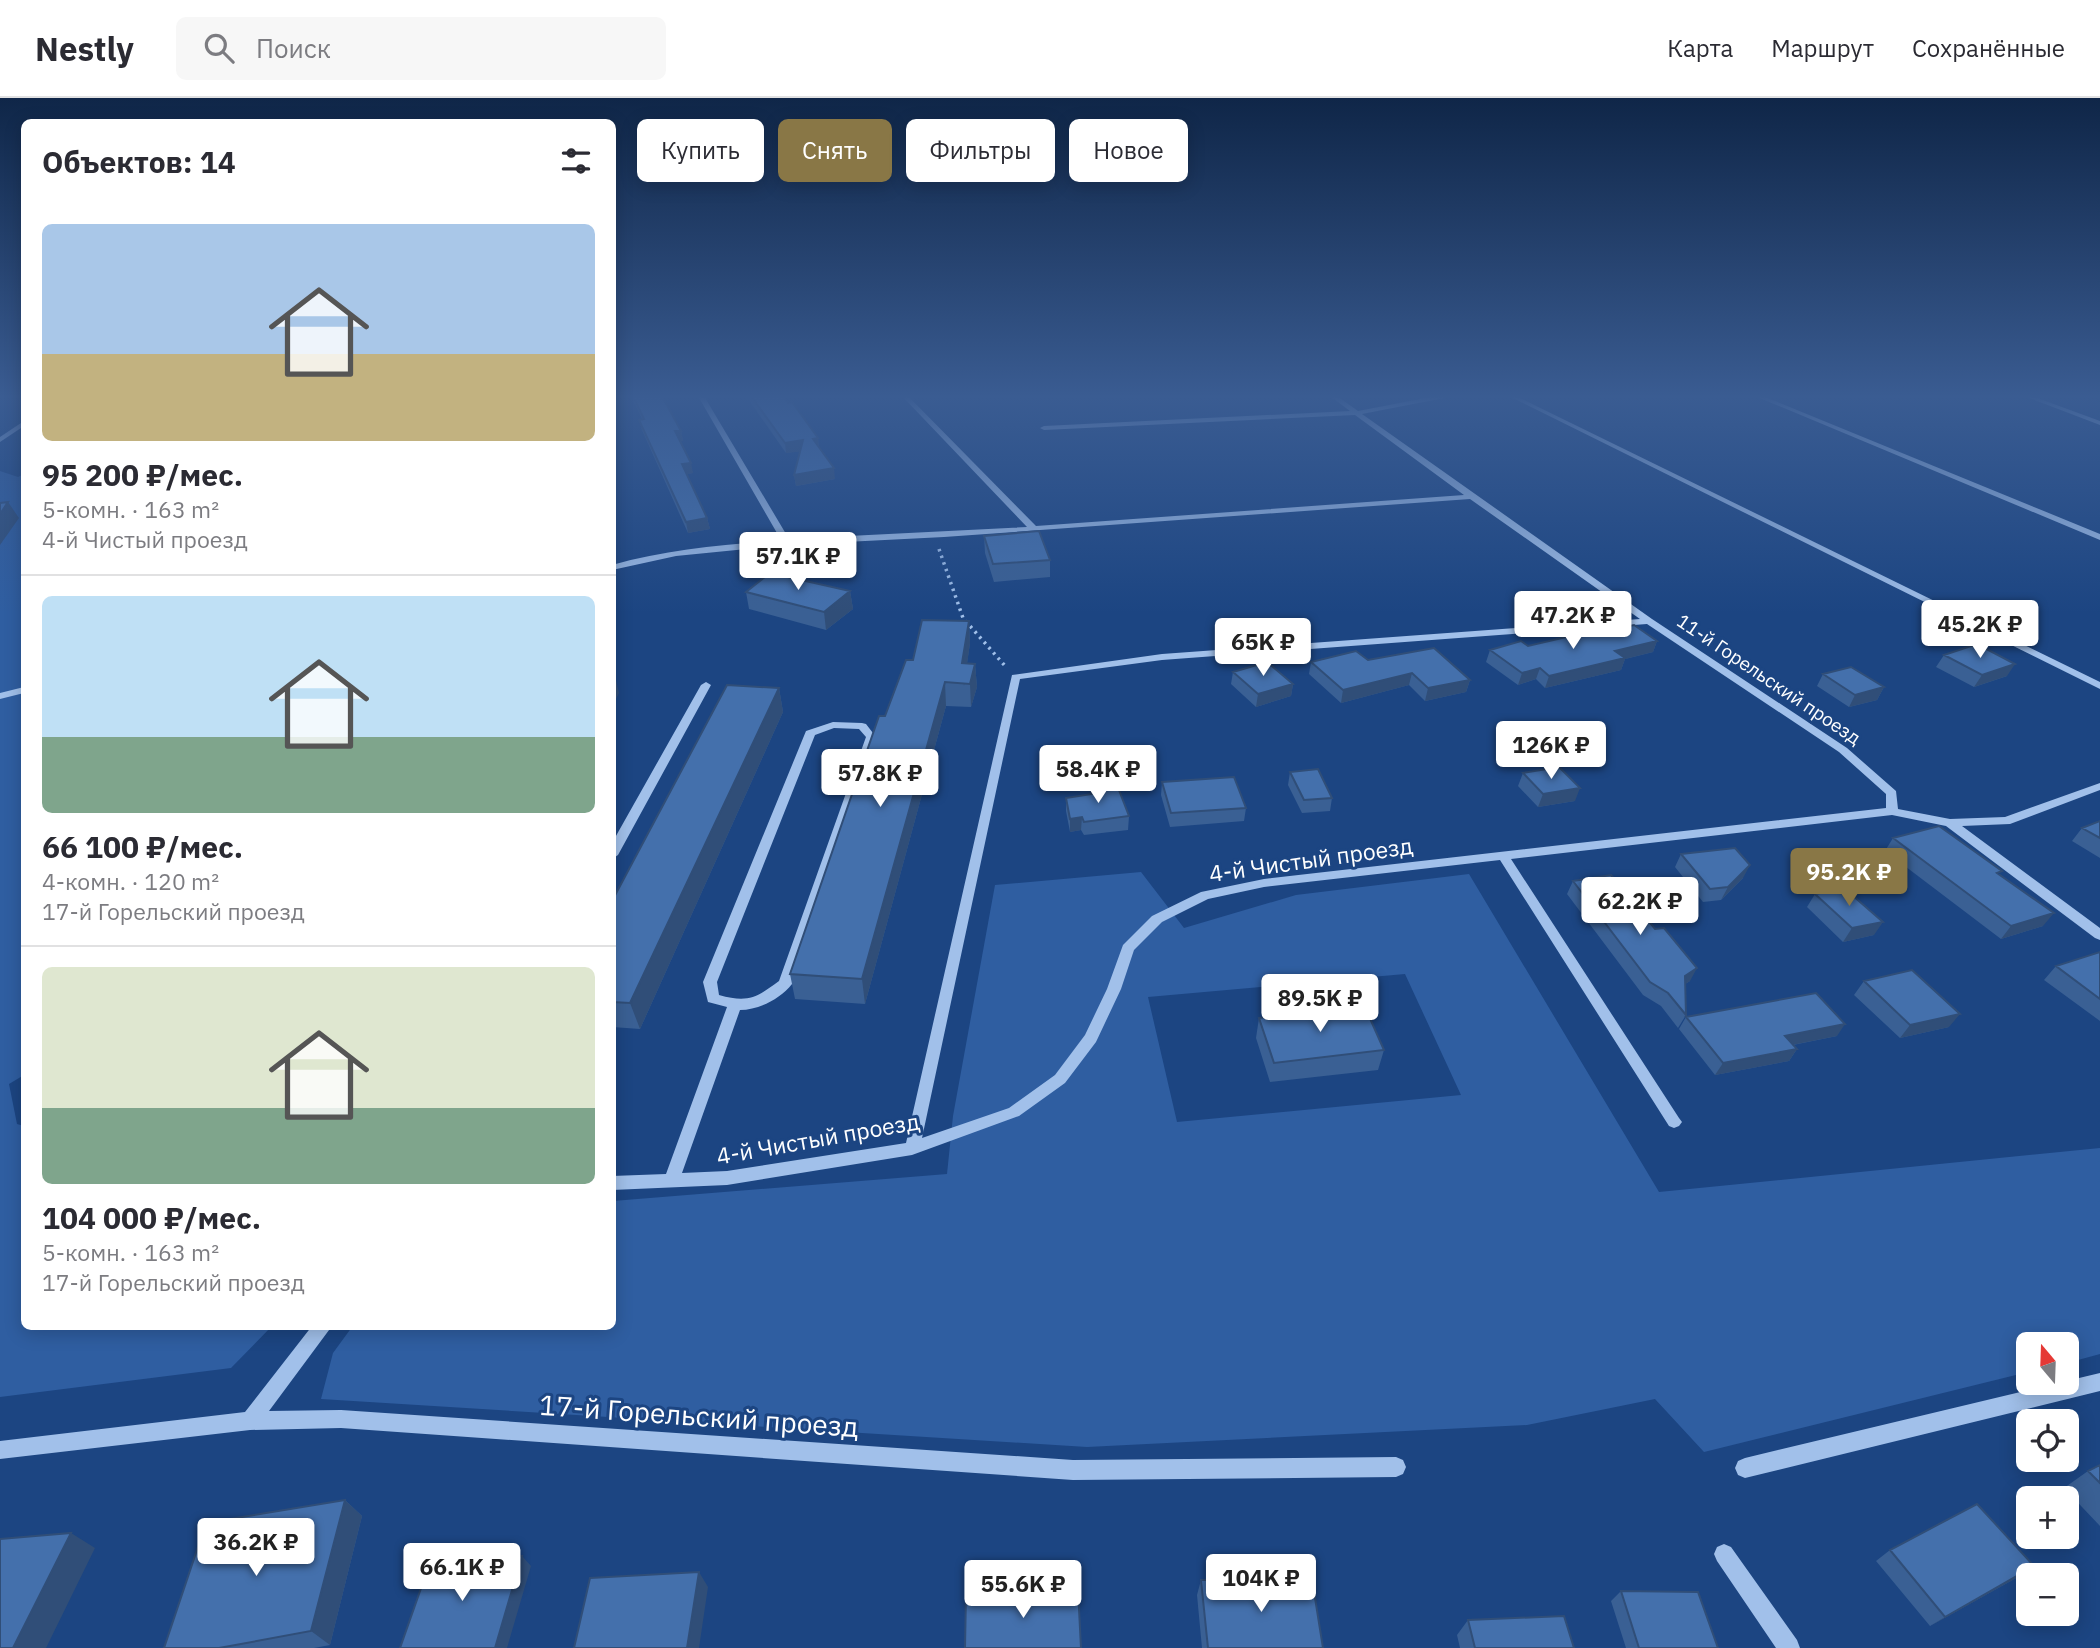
<!DOCTYPE html>
<html lang="ru">
<meta charset="utf-8">
<style>
:root{--surface:#fff;--page:#f7f7f7;--text:#2b2b33;--muted:#7c7c81;--line:#e1e1e2;--accent:#897746}
body{margin:0;font-family:"IBM Plex Sans",sans-serif;background:var(--page);color:var(--text);height:100vh;display:flex;flex-direction:column;font-size:26px;white-space:nowrap}
*{box-sizing:border-box;margin:0}
p{font-size:23px;color:var(--muted)}
.icon{flex:none;width:38px;height:38px;fill:none;stroke:currentColor;stroke-width:2;stroke-linecap:round;stroke-linejoin:round}
.map{position:relative;flex:1;overflow:hidden}
.side{position:absolute;left:21px;top:21px;width:595px;height:1211px;display:flex;flex-direction:column;background:var(--surface);border-radius:10px;box-shadow:0 4px 18px #0003}
.side>*{flex:none}
.hud{position:absolute;left:637px;top:21px;width:665px;height:63px;display:flex;gap:14px}
.needle{width:46px;rotate:341deg}
.controls{position:absolute;left:2016px;top:1234px;display:grid;gap:14px}
.controls a{display:grid;place-items:center;width:63px;height:63px;border-radius:10px;background:var(--surface);box-shadow:0 4px 18px #0003;font-size:35px}
.price{position:absolute;translate:-50% -60px;padding:0 16px;border-radius:7px;background:#fff;color:#222;font-size:23px;line-height:46px;filter:drop-shadow(0 2px 4px #0008)}
.price::after{content:'';position:absolute;left:50%;top:42px;width:21px;height:16px;margin-left:-10px;background:inherit;clip-path:polygon(0 0,100% 0,50% 100%)}
.price.on{background:var(--accent);color:#fff}
ul{padding:0;list-style:none}
li{display:grid;align-content:center;gap:14px;height:371px;padding:0 21px}
li+li{border-top:2px solid var(--line)}
li span{display:grid;place-items:center;height:217px;border-radius:10px;color:#555}
li>.icon{margin-inline-start:auto}
span .icon{width:126px;height:126px;fill:#fffc;stroke-width:1}
li b{font-size:30px}
h2{display:flex;justify-content:space-between;align-items:center;height:84px;padding:0 21px;font-size:30px}
.pill{padding:0 24px;border-radius:10px;background:var(--surface);box-shadow:0 4px 18px #0003;font-size:24px;line-height:63px}
.pill.on{background:var(--accent);color:#fff}
header{display:flex;align-items:center;gap:42px;box-sizing:border-box;height:98px;padding:0 35px;background:var(--surface);border-bottom:2px solid var(--line)}
header strong{font-size:33px}
nav{display:flex;gap:38px;margin-inline-start:auto;font-size:24px}
.search{width:490px;height:63px;background:var(--page);display:flex;align-items:center;gap:18px;box-sizing:border-box;padding:0 24px;border-radius:10px;color:var(--muted);font-size:26px}
.map>svg:first-child{display:block}
.green{fill:#2f5ea1;fill-rule:evenodd}
.lines{fill:none;stroke-linecap:round;stroke-linejoin:round}
.path{stroke:#a1c0ea;stroke-width:3.5;stroke-dasharray:2.5 4.5;stroke-linecap:butt}
.minor{fill:#a1c0ea;fill-rule:evenodd}
.wall{fill:#3a6094}
.shaded-wall{fill:#304e78}
.building{fill:#4470ac;stroke:#304e78;stroke-width:2}
.labels{text-anchor:middle;stroke-width:6;stroke-linejoin:round;paint-order:stroke}
.far-street-label{font-size:19px;fill:#fff;stroke:#1c4582}
.street-label{font-size:23px;fill:#fff;stroke:#1c4582}
.near-street-label{font-size:28px;fill:#fff;stroke:#1c4582}
</style>
<header>
<strong>Nestly</strong>
<div class="search"><svg class="icon" aria-label="search" viewBox="0 0 24 24"><circle cx="10" cy="10" r="6"/><path d="M15 15l6 6"/></svg>Поиск</div>
<nav><a>Карта</a><a>Маршрут</a><a>Сохранённые</a></nav>
</header>
<div class="map">
<svg width="2100" height="1550" viewBox="0 0 2100 1550">
<rect width="100%" height="100%" fill="#1c4582"/>
<path class="green" d="M0 373 18 379 24 376V977L9 986 17 1026 24 1028V1228L271 1229 231 1270 0 1299Z
M1141 774 1184 830 1296 797 1469 776 1659 1094 2100 1050V1256L2067 1265V1246H2028V1274L1704 1354 1655 1301 1527 1327 1087 1349 321 1301 333 1255 352 1229 612 1228 613 1103 947 1076 953 1018 995 787ZM1405 876 1461 997 1177 1024 1148 899Z"/>
<g class="lines">
<path class="path" d="M939 451 963 520 1006 569"/>
<path class="minor" d="M698 298H704L789 441 1027 429 902 298H908L1036 428 1464 397 1355 317 1044 332 1040 330 1044 328 1350 313 1330 298H1337L1358 313 1436 298H1447L1444 300 1362 316 1652 521 1847 650 1896 693 1898 711 1950 721 2005 719 2100 685V692L2010 726 1962 728 2100 830V842L2095 840 1946 728 1892 717 1511 761 1679 1020 1682 1024 1679 1028 1674 1030 1669 1028 1500 762 1264 789 1208 801 1162 824 1134 852 1121 891 1096 944 1065 985 1019 1018 912 1057 727 1087 612 1092V1078L666 1076 727 909 708 904 703 884 806 633 833 624 862 625 866 626 876 639 792 886C780 901 759 912 740 912L682 1075 727 1073 906 1045 1012 577 1162 556 1640 521 1470 401 944 439 786 447 676 458 612 472V467C667 451 724 447 781 442ZM1647 526 1839 654 1886 696V710L1264 781 1201 794 1152 818 1123 847 1107 891 1085 937 1055 977 1009 1010 922 1040 1020 581 1162 562ZM834 630 859 631 866 639 779 883C756 900 748 905 719 897L717 884 815 637Z
M1509 298H1516L2100 584V591Z
M1755 298H1763L2100 436V442Z
M2024 298H2032L2100 323V327Z
M24 323V328L0 344V339Z
M706 584 711 587 618 757 612 761V745L701 587Z
M24 589V595L0 601V595Z
M312 1228H332L269 1313 341 1312 1073 1362 1396 1359 1403 1362 1406 1369 1403 1376 1396 1379 1073 1382 341 1330 250 1332 0 1361V1343L245 1314Z
M2100 1275V1293L1745 1380 1738 1377 1735 1370 1738 1363 1745 1360Z
M1724 1446 1731 1449 1797 1542 1800 1550H1776L1717 1463 1714 1456 1717 1449Z"/>
</g>
<path class="wall" d="M631 298H662L681 333 683 343H680L693 375 687 376 707 420 710 431 688 435 642 332 639 322 642 321Z
M746 298H784L818 340 819 350 835 381 796 388 794 377 800 353 786 355Z
M984 438 1050 462V479L994 484 985 455Z
M850 493 853 511 826 532 749 511 746 494Z
M969 523 970 545 967 565 975 566 977 589 971 609 946 608 865 906 795 901 790 876 885 618 913 562Z
M1592 536 1657 543 1653 554 1625 561 1621 572 1545 590 1536 581 1518 587 1486 564 1490 552 1528 548Z
M1944 557 2007 578 1974 589 1936 569Z
M1368 562 1470 582 1466 594 1425 603 1409 587 1341 605 1309 576 1311 564Z
M1233 574 1293 586 1291 598 1256 609 1231 586Z
M1823 576 1884 589 1877 602 1849 609 1817 588Z
M779 590 783 614 640 931 612 929V803Z
M1290 674 1332 700 1330 713 1302 715 1288 687Z
M1523 675 1575 703 1538 709 1518 688Z
M1162 684 1246 710 1244 723 1170 729 1161 697Z
M1091 690 1129 718 1128 732 1084 737 1081 732 1070 734 1066 713V700L1091 697Z
M2100 723V760L2072 743 2082 730Z
M1893 740 2000 777 2043 828 2001 841 1885 753Z
M1681 756 1743 780 1721 802 1703 804 1675 769Z
M1573 783 1690 883 1685 886 1686 917 1678 930 1661 908 1643 897 1567 796Z
M1815 796 1874 837 1843 844 1807 809Z
M2100 854V923L2044 882 2056 868Z
M1864 883 1949 929 1900 940 1854 897Z
M1686 919 1837 938 1793 947 1797 951 1789 963 1715 977 1679 931Z
M1259 920 1384 952 1378 972 1270 984 1256 940Z
M2100 1367V1428L2064 1390 2088 1373Z
M345 1402 362 1418 330 1547 314 1550H164Z
M1890 1452 2018 1479 1930 1528 1876 1463Z
M1201 1482 1323 1550H1202L1197 1497Z
M1621 1493 1718 1550H1626L1611 1503Z
M1468 1522 1574 1550H1460L1457 1537Z"/>
<path class="shaded-wall" d="M675 333H681L683 343 677 344Z
M818 340 819 351 813 341Z
M803 342 805 353 786 355 785 345Z
M691 365 693 375 684 377 682 366Z
M834 370 835 381 796 388 794 377Z
M8 404 19 420 0 447V416Z
M707 420 710 431 688 435 686 424Z
M850 493 853 511 826 532 824 514Z
M969 523 970 545 964 588 962 565Z
M1657 543 1653 554 1625 561 1621 572 1545 590 1549 578 1615 553Z
M975 566 977 589 971 609 970 586Z
M2015 566 2007 578 1974 589 1982 577Z
M1540 570 1536 581 1518 587 1522 575Z
M1412 575 1409 587 1341 605 1343 592Z
M615 578 619 595 612 609V582Z
M1470 582 1466 594 1425 603 1428 590Z
M945 584 946 608 865 906 862 881Z
M1293 586 1291 598 1256 609 1258 596Z
M1884 589 1877 602 1849 609 1855 597Z
M779 590 783 614 640 931 630 905Z
M1580 690 1575 703 1538 709 1543 696Z
M1082 719 1081 732 1070 734V721Z
M1750 767 1743 780 1721 802 1728 789Z
M2054 815 2043 828 2001 841 2011 828Z
M1883 824 1874 837 1843 844 1852 830Z
M1697 870 1690 883 1678 891 1685 878Z
M1960 916 1949 929 1900 940 1910 927Z
M1845 926 1837 938 1777 950 1785 938Z
M1797 951 1789 963 1715 977 1723 965Z
M345 1402 362 1418 330 1547 311 1533Z
M71 1435 95 1450 46 1550H13Z
M522 1458 531 1468 507 1550H495Z
M2034 1468 2018 1479 1930 1528 1945 1519Z
M699 1474 708 1489 699 1550H687Z"/>
<path class="building" d="M633 298H662L681 333H675L691 365 682 366 707 420 686 424 639 322 644 321Z
M751 298H784L788 305 792 304 818 340 813 341 834 370 794 377 803 342 785 345Z
M8 404 0 416V405Z
M1039 433 1050 462 993 466 984 438Z
M770 475 850 493 824 514 746 494Z
M922 522 969 523 962 565 975 566 970 586 945 584 862 881 790 876 879 618H885L906 562H913Z
M1634 527 1657 543 1615 553 1625 560 1549 578 1540 570 1522 575 1490 552 1521 543 1528 548 1588 534 1592 536Z
M1977 546 2015 566 1982 577 1944 557Z
M1434 550 1470 582 1428 590 1412 575 1343 592 1311 564 1356 553 1368 562Z
M1267 564 1293 586 1258 596 1233 574Z
M1851 569 1884 589 1855 597 1823 576Z
M727 587 779 590 630 905 612 904V803Z
M1559 669 1580 690 1543 696 1523 675Z
M1318 671 1332 700 1304 702 1290 674Z
M1234 679 1246 710 1171 715 1162 684Z
M1117 687 1129 718 1084 724 1082 719 1070 721 1066 700 1092 696 1091 690Z
M2100 723V740L2082 730Z
M1939 728 2002 773 1997 775 2054 815 2011 828 1893 740Z
M1735 750 1750 767 1728 789 1710 791 1681 756Z
M1611 777 1655 831 1664 830 1697 870 1685 878 1686 917 1668 895 1650 884 1573 783Z
M1844 790 1883 824 1852 830 1815 796Z
M2100 854V901L2056 868Z
M1912 872 1960 916 1910 927 1864 883Z
M1816 895 1845 926 1785 938 1797 951 1723 965 1686 919Z
M1364 907 1384 952 1274 965 1259 920Z
M2100 1367V1385L2088 1373Z
M345 1402 311 1533 219 1550H164L206 1425Z
M1977 1406 2034 1468 1945 1519 1890 1452Z
M71 1435 13 1550H0V1441Z
M522 1458 495 1550H400L432 1459Z
M699 1474 687 1550H574L590 1480Z
M1312 1481 1323 1550H1208L1201 1482Z
M1078 1491 1081 1550H965L966 1495Z
M1621 1493 1698 1494 1718 1550H1639Z
M1564 1518 1574 1550H1475L1468 1522Z"/>
<linearGradient id="sky" x2="0" y2="1"><stop stop-color="#0f2648"/><stop offset="0.58" stop-color="#3a5c92"/><stop offset="1" stop-color="#3a5c92" stop-opacity="0"/></linearGradient>
<rect width="2100" height="515" fill="url(#sky)"/>
<g class="labels">
<g class="far-street-label">
<text transform="translate(1769 581) rotate(34)" y="7">11-й Горельский проезд</text>
</g>
<g class="street-label">
<text transform="translate(1311 762) rotate(-8)" y="8">4-й Чистый проезд</text>
<text transform="translate(818 1041) rotate(-10)" y="8">4-й Чистый проезд</text>
</g>
<g class="near-street-label">
<text transform="translate(699 1318) rotate(4)" y="10">17-й Горельский проезд</text>
</g>
</g>
</svg>
<div class="controls">
<a><svg class="needle" viewBox="-14 -14 28 28"><path d="M0-13l5 13h-10z" fill="#e53935"/><path d="M0 13l5-13h-10z" fill="#7c7c81"/></svg></a>
<a><svg class="icon" aria-label="locate" viewBox="0 0 24 24"><circle cx="12" cy="12" r="6"/><path d="M12 2v4M12 18v4M2 12h4M18 12h4"/></svg></a>
<a>+</a>
<a>−</a>
</div>
<b class="price" style="left:798px;top:494px">57.1K ₽</b>
<b class="price" style="left:1573px;top:553px">47.2K ₽</b>
<b class="price" style="left:1980px;top:562px">45.2K ₽</b>
<b class="price" style="left:1263px;top:580px">65K ₽</b>
<b class="price" style="left:1551px;top:683px">126K ₽</b>
<b class="price" style="left:1098px;top:707px">58.4K ₽</b>
<b class="price" style="left:880px;top:711px">57.8K ₽</b>
<b class="price on" style="left:1849px;top:810px">95.2K ₽</b>
<b class="price" style="left:1640px;top:839px">62.2K ₽</b>
<b class="price" style="left:1320px;top:936px">89.5K ₽</b>
<b class="price" style="left:256px;top:1480px">36.2K ₽</b>
<b class="price" style="left:462px;top:1505px">66.1K ₽</b>
<b class="price" style="left:1261px;top:1516px">104K ₽</b>
<b class="price" style="left:1023px;top:1522px">55.6K ₽</b>
<div class="hud">
<a class="pill">Купить</a>
<a class="pill on">Снять</a>
<a class="pill">Фильтры</a>
<a class="pill">Новое</a>
</div>
<section class="side">
<h2>Объектов: 14<svg class="icon" aria-label="filters" viewBox="0 0 24 24"><path d="M4 7h16M4 17h16"/><circle cx="9" cy="7" r="2"/><circle cx="15" cy="17" r="2"/></svg></h2>
<ul>
<li><span style="background:linear-gradient(#a9c7e8 60%,#c2b280 0)"><svg class="icon" aria-label="home" viewBox="0 0 24 24"><path d="M3 11l9-7 9 7M6 9v11h12V9"/></svg></span><div><b>95 200 ₽/мес.</b><p>5-комн. · 163 m²</p><p>4-й Чистый проезд</p></div></li>
<li><span style="background:linear-gradient(#bfe0f5 65%,#7fa58c 0)"><svg class="icon" aria-label="home" viewBox="0 0 24 24"><path d="M3 11l9-7 9 7M6 9v11h12V9"/></svg></span><div><b>66 100 ₽/мес.</b><p>4-комн. · 120 m²</p><p>17-й Горельский проезд</p></div></li>
<li><span style="background:linear-gradient(#dfe7d0 65%,#7fa58c 0)"><svg class="icon" aria-label="home" viewBox="0 0 24 24"><path d="M3 11l9-7 9 7M6 9v11h12V9"/></svg></span><div><b>104 000 ₽/мес.</b><p>5-комн. · 163 m²</p><p>17-й Горельский проезд</p></div></li>
</ul>
</section>
</div>
